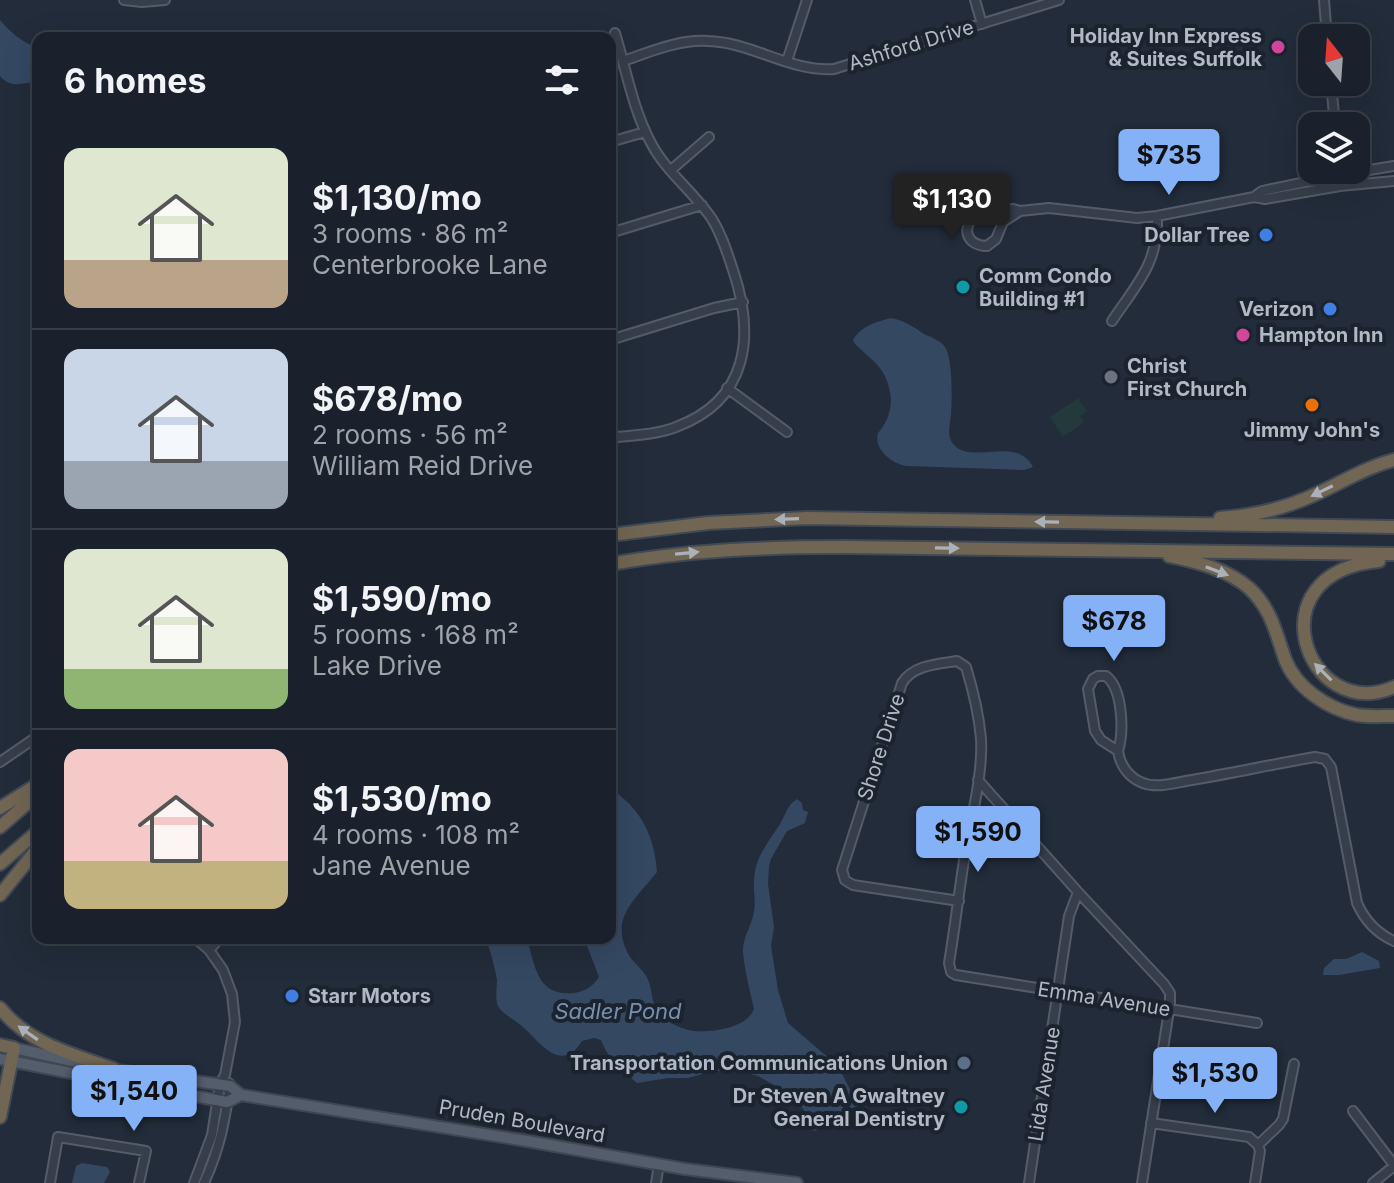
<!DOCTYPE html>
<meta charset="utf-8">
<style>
:root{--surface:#1a212c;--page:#272e38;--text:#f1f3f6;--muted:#9fa3a9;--line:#383e48;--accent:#85b2f7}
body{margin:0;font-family:Inter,sans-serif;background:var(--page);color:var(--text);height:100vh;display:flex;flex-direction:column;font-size:30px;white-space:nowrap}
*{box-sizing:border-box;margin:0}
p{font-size:26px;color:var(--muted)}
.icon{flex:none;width:44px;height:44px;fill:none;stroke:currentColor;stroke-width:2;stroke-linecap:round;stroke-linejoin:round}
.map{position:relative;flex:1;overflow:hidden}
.drawer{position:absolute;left:32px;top:32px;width:584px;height:912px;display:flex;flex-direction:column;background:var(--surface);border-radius:16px;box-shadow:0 8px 32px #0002,0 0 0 2px var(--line)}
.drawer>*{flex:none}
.needle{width:52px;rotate:343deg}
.fabs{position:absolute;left:1298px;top:24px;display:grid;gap:16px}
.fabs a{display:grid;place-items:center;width:72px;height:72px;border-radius:16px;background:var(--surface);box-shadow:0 8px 32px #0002,0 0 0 2px var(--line);font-size:40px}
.price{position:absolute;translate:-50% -68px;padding:0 18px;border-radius:8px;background:var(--accent);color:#111;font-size:26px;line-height:52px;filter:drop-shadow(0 2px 4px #0008)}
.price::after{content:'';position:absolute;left:50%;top:48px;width:24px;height:18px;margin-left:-12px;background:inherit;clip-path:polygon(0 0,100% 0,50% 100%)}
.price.current{background:#222;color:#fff}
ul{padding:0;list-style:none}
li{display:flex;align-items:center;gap:24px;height:200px;padding:0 32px}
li+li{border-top:2px solid var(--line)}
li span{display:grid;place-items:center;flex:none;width:224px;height:160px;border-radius:16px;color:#555}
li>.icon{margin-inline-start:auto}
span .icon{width:96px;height:96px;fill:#fffc;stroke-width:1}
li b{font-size:34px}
h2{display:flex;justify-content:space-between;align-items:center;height:96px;padding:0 32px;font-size:34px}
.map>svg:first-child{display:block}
.green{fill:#24393b}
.water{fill:#354862}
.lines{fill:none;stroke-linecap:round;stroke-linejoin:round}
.minor-casing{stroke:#545c68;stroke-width:12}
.major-casing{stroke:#3f4753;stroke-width:14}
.highway-casing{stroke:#414955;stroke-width:16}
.minor{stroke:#363e4b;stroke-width:8}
.major{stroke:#535d6b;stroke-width:10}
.highway{stroke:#716553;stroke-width:12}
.oneway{fill:#abb1ba}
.hotel-dot{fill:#d1479c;stroke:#1b232f;stroke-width:3}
.shop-dot{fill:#3f7fe0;stroke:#1b232f;stroke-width:3}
.culture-dot{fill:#0f9aa8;stroke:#1b232f;stroke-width:3}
.worship-dot{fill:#6b7280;stroke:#1b232f;stroke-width:3}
.food-dot{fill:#e8710a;stroke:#1b232f;stroke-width:3}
.service-dot{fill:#5c6f8a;stroke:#1b232f;stroke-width:3}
.labels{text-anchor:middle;stroke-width:8;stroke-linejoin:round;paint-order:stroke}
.poi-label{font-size:20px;font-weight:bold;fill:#b1b9c6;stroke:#1b232f;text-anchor:end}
.street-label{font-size:20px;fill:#b1b9c6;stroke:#1b232f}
.water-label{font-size:22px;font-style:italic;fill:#7890af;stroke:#1b232f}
</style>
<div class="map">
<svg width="1394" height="1183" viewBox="0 0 1394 1183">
<rect width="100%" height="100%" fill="#222c3a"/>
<path class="green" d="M1078 398 1087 411 1080 416 1084 422 1063 437 1050 417Z
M1078 608 1101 610 1103 612 1104 638 1069 642 1067 639 1066 622 1077 621Z"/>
<path class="water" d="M0 20C11 33 22 42 38 48V81C23 83 11 89 0 76Z
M891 318C903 320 914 327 924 334 931 337 941 341 945 347 953 359 952 400 951 415 950 425 946 436 954 445 973 465 1016 435 1033 467L1024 470 908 466C894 465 873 450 878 433 879 432 885 424 885 423 889 416 891 407 891 399 888 369 875 363 855 344L853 340C861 326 876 322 891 318Z
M610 789C641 807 655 838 657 872 634 901 608 919 630 957 635 964 642 969 646 976 654 989 649 1002 661 1015 669 1023 678 1027 688 1030 706 1034 747 1029 754 1009 750 991 745 972 743 953 742 938 752 926 754 911 756 901 753 890 754 880 755 857 768 843 780 824 786 814 787 805 797 799L802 803 803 810 808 812 805 823 787 831 771 859 769 866 768 884 774 927 771 946 778 990 788 1023 838 1066 864 1117 813 1131 804 1110 792 1095 758 1076 739 1071H713L688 1078H668L637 1083C622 1070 608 1059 601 1040L594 1038 582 1041C561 1075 540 1042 522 1026 515 1020 502 1014 498 1006 495 998 497 988 497 980 496 971 489 945 485 938H527C535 966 537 997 574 993 586 991 592 987 599 977L584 938H610V873L615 865V859L610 842Z
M1362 952 1379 961 1380 968 1339 975H1323L1324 968 1334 959H1346Z
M82 1163 107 1167 110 1172 104 1183H72L76 1166Z"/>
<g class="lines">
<g class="minor-casing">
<path id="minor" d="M124 0 142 2 165 0
M975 0 982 24
M1324 0 1327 38
M623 61C650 52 679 39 708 41 751 42 790 72 834 69L1059 0
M787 61 807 0
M1331 82 1335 126
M610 142 645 132
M671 170 709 137
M1254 197 1262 191 1339 175 1394 166
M1020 211 1003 222 996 239 987 246C968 246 960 229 975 216L1013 209 1020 211 1049 208 1137 218 1157 216 1254 197 1265 199 1340 186 1394 181
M610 233 702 205
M1112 321C1136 285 1159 263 1157 216
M610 340 714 308 743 302
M727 388 787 432
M610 438C632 435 656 435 676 427 749 400 755 335 733 270 727 252 722 235 712 219 694 192 666 172 651 143 633 110 626 69 615 33
M1098 676H1106C1123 689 1124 732 1118 751L1101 740 1095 731 1088 689 1093 679Z
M1118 751C1120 765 1129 778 1143 783 1158 789 1177 782 1192 780 1233 773 1274 764 1315 757L1325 759 1331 767 1357 903C1365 921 1376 933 1394 941
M0 762 38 736
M978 780 1078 892 1164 984 1170 993V1004L1142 1183
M959 901 853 885 845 880 842 870 902 683C913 665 938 664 957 661L966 667C973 690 979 715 981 739 983 774 971 820 965 854 959 891 955 927 949 963L951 972 956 975 1257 1023
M209 950 220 938
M1353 1111 1394 1165
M1151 1123 1249 1137 1258 1145
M1258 1145 1279 1125 1283 1119 1294 1064
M50 1183 58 1137 146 1151 139 1183
M194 1183 212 1135 220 1084 225 1075 235 1022 232 994 223 970 209 950 195 938
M204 1183C220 1148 224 1124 230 1086L229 1083
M656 1183 659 1164
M1029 1183 1069 916 1078 892
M1255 1183 1260 1151 1258 1145
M1373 1183 1394 1166"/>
</g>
<g class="major-casing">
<path id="major" d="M14 1048 86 1064
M0 1059 111 1081 227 1102 241 1095
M110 1069 230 1086 241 1095 527 1141 685 1169 797 1183"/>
</g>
<g class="highway-casing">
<path id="highway" d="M1220 518C1250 516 1279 510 1307 498 1336 486 1363 468 1394 460
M610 535 708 523 807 518 1394 527
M1169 556C1197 562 1227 569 1249 588 1271 608 1276 633 1285 659 1296 688 1328 709 1357 715 1369 717 1382 716 1394 716
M1379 561C1252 572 1306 725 1394 687
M610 564C690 550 765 547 845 547L1394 554
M0 808 38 784
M0 827 38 794
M0 864 38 831
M0 895 38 848
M0 1008C29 1044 72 1054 114 1069
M0 1045 14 1048 0 1117"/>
</g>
<use href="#minor" class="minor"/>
<use href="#major" class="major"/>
<use href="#highway" class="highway"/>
</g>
<defs><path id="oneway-solid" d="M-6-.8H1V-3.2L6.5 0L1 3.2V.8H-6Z" transform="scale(2)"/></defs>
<g class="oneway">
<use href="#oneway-solid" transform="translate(1322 491) rotate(154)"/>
<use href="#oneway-solid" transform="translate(787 519) rotate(178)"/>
<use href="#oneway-solid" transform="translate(1047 522) rotate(-179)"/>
<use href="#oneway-solid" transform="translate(947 548) rotate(1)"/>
<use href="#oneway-solid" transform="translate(687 553) rotate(-5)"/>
<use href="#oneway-solid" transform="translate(1217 571) rotate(21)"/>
<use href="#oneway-solid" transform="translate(1323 672) rotate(-135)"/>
<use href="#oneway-solid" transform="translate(28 1033) rotate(-145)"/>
</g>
<g class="hotel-dot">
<circle cx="1278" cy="47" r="8"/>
<circle cx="1243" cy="335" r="8"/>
</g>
<g class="shop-dot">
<circle cx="1266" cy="235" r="8"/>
<circle cx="1330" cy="309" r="8"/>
<circle cx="292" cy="996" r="8"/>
</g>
<g class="culture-dot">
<circle cx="963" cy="287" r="8"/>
<circle cx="961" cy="1107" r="8"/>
</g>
<circle class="worship-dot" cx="1111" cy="377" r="8"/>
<circle class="food-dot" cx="1312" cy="405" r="8"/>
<circle class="service-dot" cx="964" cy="1063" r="8"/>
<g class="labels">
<g class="poi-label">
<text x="1262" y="43">Holiday Inn Express<tspan x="1262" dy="23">&amp; Suites Suffolk</tspan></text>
<text x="1250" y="242">Dollar Tree</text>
<text x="979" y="283" text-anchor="start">Comm Condo<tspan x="979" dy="23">Building #1</tspan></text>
<text x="1314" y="316">Verizon</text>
<text x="1259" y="342" text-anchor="start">Hampton Inn</text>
<text x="1127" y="373" text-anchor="start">Christ<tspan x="1127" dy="23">First Church</tspan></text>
<text x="1312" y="437" text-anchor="middle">Jimmy John's</text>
<text x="308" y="1003" text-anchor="start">Starr Motors</text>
<text x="948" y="1070">Transportation Communications Union</text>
<text x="945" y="1103">Dr Steven A Gwaltney<tspan x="945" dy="23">General Dentistry</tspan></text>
</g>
<g class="street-label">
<text transform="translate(911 45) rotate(-17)" y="7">Ashford Drive</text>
<text transform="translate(881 747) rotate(-72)" y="7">Shore Drive</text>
<text transform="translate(1104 999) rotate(9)" y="7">Emma Avenue</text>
<text transform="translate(1044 1084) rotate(-81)" y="7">Lida Avenue</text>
<text transform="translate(522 1121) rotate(10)" y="7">Pruden Boulevard</text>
</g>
<g class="water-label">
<text x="618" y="1019">Sadler Pond</text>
</g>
</g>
</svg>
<div class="fabs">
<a><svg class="needle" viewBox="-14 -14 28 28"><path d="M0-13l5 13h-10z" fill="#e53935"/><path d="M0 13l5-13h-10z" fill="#9fa3a9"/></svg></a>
<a><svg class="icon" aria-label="layers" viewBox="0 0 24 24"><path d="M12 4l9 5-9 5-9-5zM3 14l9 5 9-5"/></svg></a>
</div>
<b class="price" style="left:1169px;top:197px">$735</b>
<b class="price current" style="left:952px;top:241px">$1,130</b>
<b class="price" style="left:1114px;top:663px">$678</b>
<b class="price" style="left:978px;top:874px">$1,590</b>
<b class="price" style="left:1215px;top:1115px">$1,530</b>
<b class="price" style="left:134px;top:1133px">$1,540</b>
<section class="drawer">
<h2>6 homes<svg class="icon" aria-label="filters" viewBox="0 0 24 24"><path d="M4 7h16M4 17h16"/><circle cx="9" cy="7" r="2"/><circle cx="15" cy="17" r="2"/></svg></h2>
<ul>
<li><span style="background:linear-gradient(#dfe7d0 70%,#b9a48a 0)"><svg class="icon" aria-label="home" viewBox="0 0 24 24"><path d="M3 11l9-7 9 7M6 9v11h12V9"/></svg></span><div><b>$1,130/mo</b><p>3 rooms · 86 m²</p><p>Centerbrooke Lane</p></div></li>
<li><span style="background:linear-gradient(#c9d6e8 70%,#9aa5b1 0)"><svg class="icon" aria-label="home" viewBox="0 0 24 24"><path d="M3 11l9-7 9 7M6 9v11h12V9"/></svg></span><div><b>$678/mo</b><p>2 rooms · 56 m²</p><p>William Reid Drive</p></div></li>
<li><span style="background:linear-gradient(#dfe7d0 75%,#8fb573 0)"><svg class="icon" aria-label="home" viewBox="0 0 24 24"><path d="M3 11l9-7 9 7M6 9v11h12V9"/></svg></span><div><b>$1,590/mo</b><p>5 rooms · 168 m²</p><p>Lake Drive</p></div></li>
<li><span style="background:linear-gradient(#f6c9c9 70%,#c2b280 0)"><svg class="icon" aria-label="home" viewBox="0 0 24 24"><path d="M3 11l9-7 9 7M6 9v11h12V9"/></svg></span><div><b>$1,530/mo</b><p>4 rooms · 108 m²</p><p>Jane Avenue</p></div></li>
</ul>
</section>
</div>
